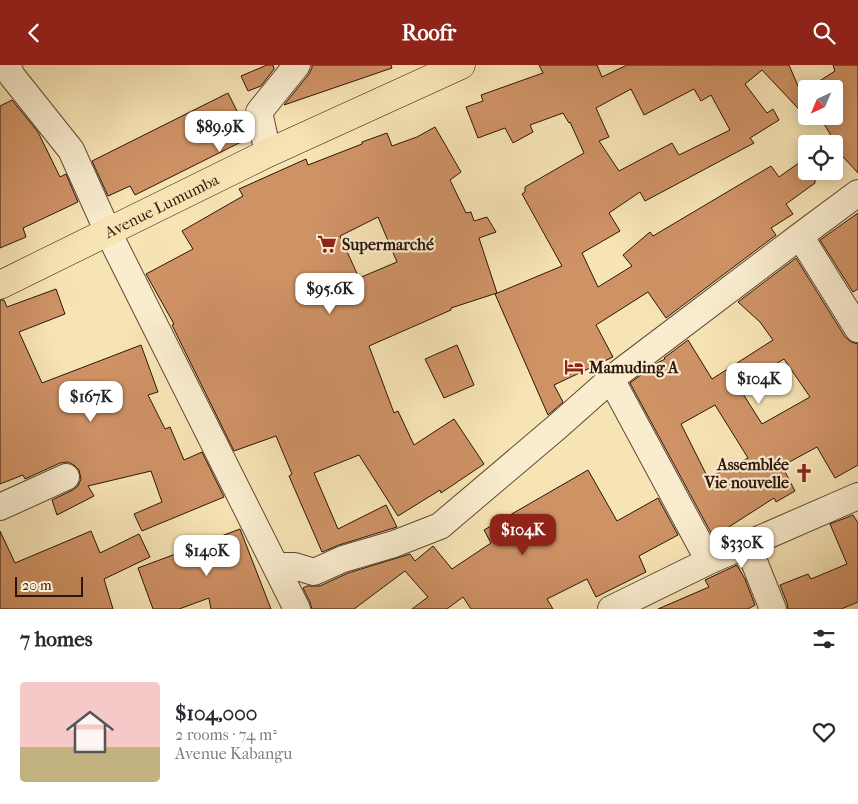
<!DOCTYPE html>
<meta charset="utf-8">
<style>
:root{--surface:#fff;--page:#f7f7f7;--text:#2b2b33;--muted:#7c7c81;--accent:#8f2418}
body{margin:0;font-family:"IM FELL French Canon",serif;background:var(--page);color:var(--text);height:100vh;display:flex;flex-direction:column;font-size:19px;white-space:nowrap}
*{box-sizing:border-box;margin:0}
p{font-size:16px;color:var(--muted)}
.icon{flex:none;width:28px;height:28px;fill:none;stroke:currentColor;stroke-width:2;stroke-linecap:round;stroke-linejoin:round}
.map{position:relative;height:544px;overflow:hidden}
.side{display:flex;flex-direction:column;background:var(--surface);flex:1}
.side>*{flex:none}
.needle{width:32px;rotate:224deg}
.buttons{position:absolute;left:798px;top:15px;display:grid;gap:10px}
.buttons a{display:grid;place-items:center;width:45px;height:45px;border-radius:5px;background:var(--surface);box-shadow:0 2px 12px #0003;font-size:25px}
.scale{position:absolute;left:15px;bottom:12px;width:68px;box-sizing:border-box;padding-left:5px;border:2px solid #2c150a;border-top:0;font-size:14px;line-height:18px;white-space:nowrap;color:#2c150a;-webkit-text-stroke:4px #faedcf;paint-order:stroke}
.price{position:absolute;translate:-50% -42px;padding:0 11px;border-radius:10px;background:#fff;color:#222;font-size:16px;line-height:32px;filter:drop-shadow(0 1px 2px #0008)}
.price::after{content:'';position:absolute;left:50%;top:30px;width:15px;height:11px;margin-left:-8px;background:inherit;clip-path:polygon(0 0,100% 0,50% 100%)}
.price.current{background:var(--accent);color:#fff}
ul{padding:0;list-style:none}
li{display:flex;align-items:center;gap:15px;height:125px;padding:0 20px}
li span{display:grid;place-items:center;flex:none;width:140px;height:100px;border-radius:5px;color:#555}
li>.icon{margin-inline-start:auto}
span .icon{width:60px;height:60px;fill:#fffc;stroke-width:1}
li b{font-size:21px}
h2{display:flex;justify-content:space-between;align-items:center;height:60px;padding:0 20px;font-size:21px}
header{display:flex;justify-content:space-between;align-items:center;height:65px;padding:0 20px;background:var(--accent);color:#fff;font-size:22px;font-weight:800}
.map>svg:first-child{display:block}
.building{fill:#ce9265;stroke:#2c150a;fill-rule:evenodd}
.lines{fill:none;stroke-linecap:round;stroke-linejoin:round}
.minor-casing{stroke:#5f4935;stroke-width:28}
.major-casing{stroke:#2c150a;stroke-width:29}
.minor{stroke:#faedcf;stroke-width:26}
.major{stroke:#f7e4b5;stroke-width:28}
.labels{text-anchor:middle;stroke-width:4.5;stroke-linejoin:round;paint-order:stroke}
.street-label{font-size:16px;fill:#2c150a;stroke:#faedcf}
.poi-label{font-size:16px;font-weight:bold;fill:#2c150a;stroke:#faedcf;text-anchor:start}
</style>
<header><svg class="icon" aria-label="back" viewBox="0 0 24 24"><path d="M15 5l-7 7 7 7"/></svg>Roofr<svg class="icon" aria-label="search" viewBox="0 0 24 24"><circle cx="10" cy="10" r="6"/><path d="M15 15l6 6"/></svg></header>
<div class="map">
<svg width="858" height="544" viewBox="0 0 858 544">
<rect width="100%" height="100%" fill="#f7e4b5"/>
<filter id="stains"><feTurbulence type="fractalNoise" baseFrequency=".004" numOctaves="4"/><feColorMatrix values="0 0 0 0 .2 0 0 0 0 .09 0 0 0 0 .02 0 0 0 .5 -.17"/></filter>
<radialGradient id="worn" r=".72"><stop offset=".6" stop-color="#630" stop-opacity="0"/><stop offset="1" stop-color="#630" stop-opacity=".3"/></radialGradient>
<path class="building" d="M267 0H273L274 4 261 21 248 26 241 11Z
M312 0H391L392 3 284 40 309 9 312 3Z
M539 0H597L602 12 627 0H789L801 28 806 24V51H812L814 55 811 57 762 5 745 19 767 48 773 44 779 55 750 73 754 78 645 136 640 127 609 148 620 166 582 188 598 222 632 201 623 190 650 167 653 171 771 101 779 112 803 95 806 99V106H812L815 111V118L786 139 793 149 771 163 776 170 666 253 648 227 596 260 613 292 554 320 563 337 548 350 495 229 562 201 522 129 525 127V122L584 88 570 57 569 58 563 48 530 60 533 67 513 78 505 63 478 73 466 42 483 36 481 30 543 8ZM631 24 644 50 694 24 701 36 711 30 730 65 679 90 672 78 619 106 599 76 609 72 596 43Z
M833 0H858V108L834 82 837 80 819 51H834V24H807L835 6Z
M228 28 248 68 249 73 135 130 130 121 108 131 92 96Z
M12 35 38 67 60 112 66 109 78 137 23 163 26 172 0 183V41Z
M435 62 461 107 450 115 466 148 471 147 474 156 487 152 496 167 479 173 497 228 451 243V245L369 281 394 348 398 346 414 380 454 354 484 399 441 428 440 425 398 451 359 390 314 408 338 464 386 440 397 462 339 480 322 487 289 411 292 409 276 371 234 386 172 260 174 259 146 209 193 184 182 166 243 131 239 124 306 94 308 100 362 79V77L387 68 392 81 417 72ZM378 152 397 197 359 213 340 171Z
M858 148V224L853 227 820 175Z
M796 193 845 272 851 277 858 279V400L835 413 817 382 782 401 795 426 776 437 774 433 721 467 724 473 716 477 630 318 657 298 665 294 664 293 688 275 712 314 773 275 760 257 738 237ZM784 294 810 332 762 359 738 321ZM715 340 748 393 708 413 681 359Z
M56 224 65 249 19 267 42 318 141 280 158 327 148 330 165 364 170 362 184 395 202 387 224 432 142 466 134 449 162 437 151 406 88 421 94 431 57 450 52 435 73 425 78 421 81 414 79 405 74 400 68 397 60 398 25 414 23 410 0 419V235H4L7 242Z
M457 280 474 320 444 333 425 294Z
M588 405 617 456 658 433 678 470 639 491 646 507 596 532 587 514 547 534 553 544H471L463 532 447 544H412L428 532 405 506 354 544H312L310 537 303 523 307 521H320L348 508 410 489 415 496 433 481 452 504 491 478 484 465Z
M853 450 858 458V537L841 544H788L787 538 780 520 808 509 811 514 847 499 830 459Z
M240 464 271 544H211L209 533 179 544H153L138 503 216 474V473Z
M0 466 15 498 91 466 100 488 139 469 150 492 104 514 113 544H0Z
M737 500 745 514 755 540 748 544H658L709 522 705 515Z"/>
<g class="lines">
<g class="minor-casing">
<path id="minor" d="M7 0 12 11 71 85 108 167 297 544
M268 88 259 47 297 0
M800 171 858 264
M611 314 709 496
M0 442 66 412
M747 479 773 544
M276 501H294L314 507 343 494 394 479 440 461 558 361 611 314 800 171 858 128
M611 544 709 496 858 431"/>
</g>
<g class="major-casing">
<g id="major">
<path id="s1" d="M0 220 268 88 461 0"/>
</g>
</g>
<use href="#minor" class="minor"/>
<use href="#major" class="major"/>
</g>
<defs>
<g id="supermarket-bare" transform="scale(1.5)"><path d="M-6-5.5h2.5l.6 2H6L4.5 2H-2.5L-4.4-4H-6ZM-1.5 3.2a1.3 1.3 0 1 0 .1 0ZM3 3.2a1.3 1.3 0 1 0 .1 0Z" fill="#8f2418" stroke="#faedcf" stroke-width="2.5" paint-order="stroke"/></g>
<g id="hotel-bare" transform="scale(1.5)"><path d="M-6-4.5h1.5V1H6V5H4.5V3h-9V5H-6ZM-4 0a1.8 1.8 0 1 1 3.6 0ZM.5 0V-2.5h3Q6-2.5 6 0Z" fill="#8f2418" stroke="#faedcf" stroke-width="2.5" paint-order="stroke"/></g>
<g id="church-bare" transform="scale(1.5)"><path d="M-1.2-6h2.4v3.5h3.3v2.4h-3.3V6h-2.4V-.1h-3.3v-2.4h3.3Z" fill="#8f2418" stroke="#faedcf" stroke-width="2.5" paint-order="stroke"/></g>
</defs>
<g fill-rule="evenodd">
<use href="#supermarket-bare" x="327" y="179"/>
<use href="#hotel-bare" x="574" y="302"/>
<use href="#church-bare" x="804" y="408"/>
</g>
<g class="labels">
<g class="street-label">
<text dy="6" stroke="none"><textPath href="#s1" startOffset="180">Avenue Lumumba</textPath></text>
</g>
<g class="poi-label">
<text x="342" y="185">Supermarché</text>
<text x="589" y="308">Mamuding A</text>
<text x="789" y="405" text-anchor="end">Assemblée<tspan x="789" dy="18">Vie nouvelle</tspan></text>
</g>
</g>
<rect width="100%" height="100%" filter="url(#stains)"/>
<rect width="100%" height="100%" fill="url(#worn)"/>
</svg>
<div class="buttons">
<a><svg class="needle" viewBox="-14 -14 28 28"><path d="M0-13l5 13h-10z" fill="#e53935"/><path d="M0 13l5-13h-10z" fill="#7c7c81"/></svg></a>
<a><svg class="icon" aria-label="locate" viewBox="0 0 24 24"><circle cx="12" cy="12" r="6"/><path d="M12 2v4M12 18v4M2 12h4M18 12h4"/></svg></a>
</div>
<div class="scale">20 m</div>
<b class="price" style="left:220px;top:88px">$89.9K</b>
<b class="price" style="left:330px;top:250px">$95.6K</b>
<b class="price" style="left:759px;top:340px">$104K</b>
<b class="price" style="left:91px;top:358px">$167K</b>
<b class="price current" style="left:523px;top:491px">$104K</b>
<b class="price" style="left:742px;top:504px">$330K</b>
<b class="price" style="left:207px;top:512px">$140K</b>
</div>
<section class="side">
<h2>7 homes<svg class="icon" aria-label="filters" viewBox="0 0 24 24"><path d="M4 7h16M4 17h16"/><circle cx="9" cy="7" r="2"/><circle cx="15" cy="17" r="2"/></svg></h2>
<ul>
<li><span style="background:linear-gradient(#f6c9c9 65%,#c2b280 0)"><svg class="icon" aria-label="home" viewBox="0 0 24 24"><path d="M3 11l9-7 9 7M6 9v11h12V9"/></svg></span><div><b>$104,000</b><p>2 rooms · 74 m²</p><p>Avenue Kabangu</p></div><svg class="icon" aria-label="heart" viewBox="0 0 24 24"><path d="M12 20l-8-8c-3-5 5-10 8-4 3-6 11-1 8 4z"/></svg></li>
</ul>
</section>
